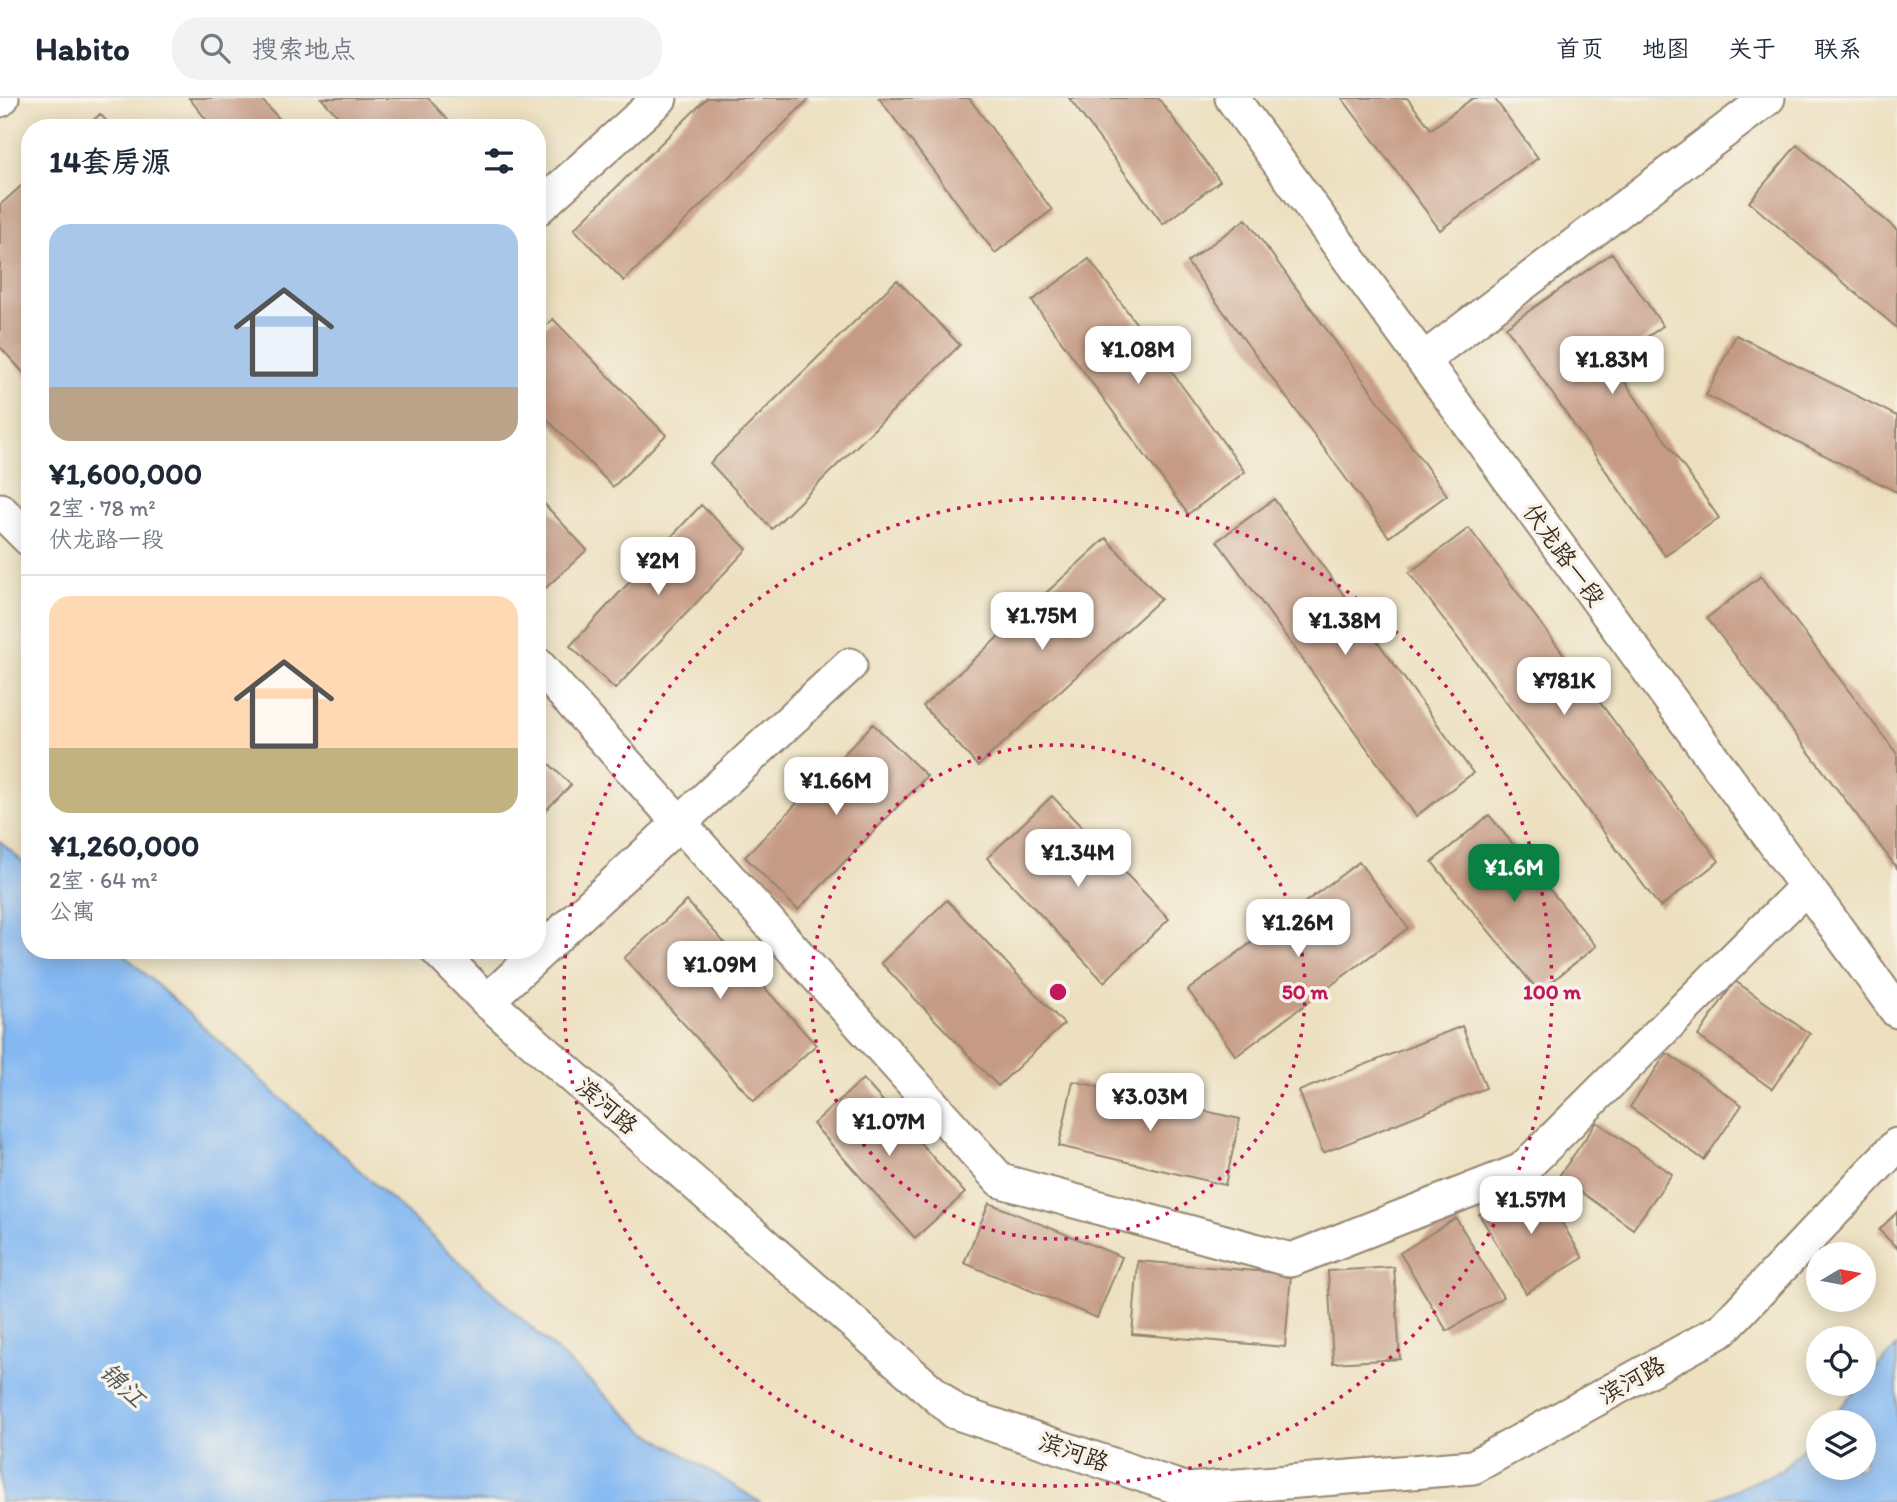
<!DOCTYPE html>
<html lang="zh">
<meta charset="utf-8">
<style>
:root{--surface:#fff;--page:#f2f2f3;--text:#1f2937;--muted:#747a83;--line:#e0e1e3;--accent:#0b8043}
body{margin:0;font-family:Itim,"LXGW WenKai TC",sans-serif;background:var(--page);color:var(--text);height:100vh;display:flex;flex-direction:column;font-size:26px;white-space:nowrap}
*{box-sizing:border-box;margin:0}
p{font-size:23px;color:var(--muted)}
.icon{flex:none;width:38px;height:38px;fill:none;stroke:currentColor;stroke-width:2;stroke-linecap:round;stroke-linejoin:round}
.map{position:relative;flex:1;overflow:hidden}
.drawer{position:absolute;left:21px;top:21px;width:525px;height:840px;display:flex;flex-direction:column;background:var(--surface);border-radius:28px;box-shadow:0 4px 18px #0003}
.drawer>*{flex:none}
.needle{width:46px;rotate:80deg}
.controls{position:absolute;left:1806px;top:1144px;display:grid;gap:14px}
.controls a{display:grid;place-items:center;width:70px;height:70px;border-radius:50%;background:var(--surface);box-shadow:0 4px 18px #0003;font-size:35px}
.price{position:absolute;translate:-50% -60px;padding:0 16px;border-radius:14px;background:#fff;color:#222;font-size:23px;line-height:46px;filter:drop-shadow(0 2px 4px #0008)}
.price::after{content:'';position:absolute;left:50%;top:42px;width:21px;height:16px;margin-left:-10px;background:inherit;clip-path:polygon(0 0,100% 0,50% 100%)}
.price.current{background:var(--accent);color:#fff}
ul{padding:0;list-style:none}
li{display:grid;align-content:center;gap:14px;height:371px;padding:0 28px}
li+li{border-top:2px solid var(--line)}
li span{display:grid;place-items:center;height:217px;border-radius:21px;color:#555}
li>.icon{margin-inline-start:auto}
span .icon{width:126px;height:126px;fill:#fffc;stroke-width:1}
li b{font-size:30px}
h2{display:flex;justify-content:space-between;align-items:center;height:84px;padding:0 28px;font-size:30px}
header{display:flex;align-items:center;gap:42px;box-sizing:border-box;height:98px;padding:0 35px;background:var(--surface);border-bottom:2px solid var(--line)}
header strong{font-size:33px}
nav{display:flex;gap:38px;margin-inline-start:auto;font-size:24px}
.search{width:490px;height:63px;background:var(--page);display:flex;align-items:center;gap:18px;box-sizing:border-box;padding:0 24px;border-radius:28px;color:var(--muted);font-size:26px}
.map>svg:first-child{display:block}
.water{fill:#83b8f2;stroke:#5f7188;stroke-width:2}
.building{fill:#c69b85}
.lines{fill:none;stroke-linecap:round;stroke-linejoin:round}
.minor-casing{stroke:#94856f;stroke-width:37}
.minor{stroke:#fff;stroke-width:33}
.ring{fill:none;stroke:#c2185b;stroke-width:3.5;stroke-dasharray:3.5 7}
.labels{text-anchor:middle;stroke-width:7;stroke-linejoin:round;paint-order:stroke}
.street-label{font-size:24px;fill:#3b2a1e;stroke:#f7f3e8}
.water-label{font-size:26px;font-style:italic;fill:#51555e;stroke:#f7f3e8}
.centre{fill:#c2185b;stroke:#f7f3e8;stroke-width:3.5}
.ring-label{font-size:21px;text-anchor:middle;font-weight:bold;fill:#c2185b;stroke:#f7f3e8;stroke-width:7;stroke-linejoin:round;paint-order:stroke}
</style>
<header>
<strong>Habito</strong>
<div class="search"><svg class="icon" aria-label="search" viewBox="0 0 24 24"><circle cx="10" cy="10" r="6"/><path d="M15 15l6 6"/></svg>搜索地点</div>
<nav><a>首页</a><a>地图</a><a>关于</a><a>联系</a></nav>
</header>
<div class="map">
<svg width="1897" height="1404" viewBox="0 0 1897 1404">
<rect width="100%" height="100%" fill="#f7f3e8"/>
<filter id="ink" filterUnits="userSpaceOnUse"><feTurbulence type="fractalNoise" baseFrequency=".0143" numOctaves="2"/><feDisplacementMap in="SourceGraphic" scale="14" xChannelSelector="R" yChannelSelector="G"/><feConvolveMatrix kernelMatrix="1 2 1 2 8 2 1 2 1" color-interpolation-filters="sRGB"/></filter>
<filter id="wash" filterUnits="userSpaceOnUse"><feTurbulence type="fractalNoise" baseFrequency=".00686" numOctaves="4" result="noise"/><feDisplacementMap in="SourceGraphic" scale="28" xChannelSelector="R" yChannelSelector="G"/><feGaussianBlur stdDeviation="1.57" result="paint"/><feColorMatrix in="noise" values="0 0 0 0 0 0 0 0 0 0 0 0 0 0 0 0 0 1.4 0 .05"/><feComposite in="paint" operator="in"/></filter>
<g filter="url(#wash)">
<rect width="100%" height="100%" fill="#ede0c0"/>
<path class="water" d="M0 743 30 771V852H119L642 1331 760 1404H0Z
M1897 1248V1404H1706L1782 1372 1818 1333V1370H1864V1325H1826Z"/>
<g id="blocks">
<path class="building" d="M189 0H260L284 26 279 30H213Z
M321 0H428L455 30H349Z
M707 0H810L624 183 574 131Z
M879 0H969L1052 112 995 155Z
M1069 0H1158L1220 83 1163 126Z
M1342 0H1407L1431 31 1473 0H1494L1538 60 1440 132Z
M100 16 113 30H85Z
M1797 47 1897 132V230L1749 104Z
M30 80V282L0 249V107Z
M1246 121 1447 397 1389 439 1187 164Z
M1612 155 1663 228 1611 264 1719 420 1665 458 1506 229Z
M1089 161 1245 374 1188 416 1032 203Z
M897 182 960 247 772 431 710 365Z
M553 221 666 337 613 389 537 311V236Z
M1736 237 1897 318V394L1706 297Z
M537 398 587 452 537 498Z
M1274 401 1473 675 1416 718 1217 443Z
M701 407 747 451 615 591 570 548Z
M1469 430 1719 763 1660 809 1409 475Z
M1106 440 1161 501 978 668 923 608Z
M1761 478 1897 656V770L1707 520Z
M873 626 927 678 798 812 745 759Z
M537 654 571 687 537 721Z
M1052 698 1169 821 1104 884 987 760Z
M1489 717 1596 848 1539 894 1432 764Z
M1359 764 1408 830 1236 958 1188 892Z
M947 802 1064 926 998 988 881 865Z
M687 803 816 947 754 1003 624 860Z
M1735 883 1810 936 1772 991 1698 938Z
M1462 928 1486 990 1323 1055 1299 993Z
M1667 955 1742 1007 1704 1062 1630 1009Z
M863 981 965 1095 915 1140 813 1026Z
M1073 983 1240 1021 1225 1087 1059 1048Z
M1597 1024 1672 1076 1633 1131 1559 1078Z
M1536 1082 1583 1160 1526 1195 1479 1116Z
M989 1105 1122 1159 1097 1220 964 1165Z
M1897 1114V1150L1879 1132Z
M1456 1120 1503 1199 1447 1233 1400 1155Z
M1138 1163 1291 1176 1285 1249 1132 1236Z
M1394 1169 1400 1261 1333 1265 1328 1173Z"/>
</g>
</g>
<g filter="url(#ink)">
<use href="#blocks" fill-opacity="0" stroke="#94856f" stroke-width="2"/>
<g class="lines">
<g class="minor-casing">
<path id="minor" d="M1232 0 1897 913
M0 2 2 0
M537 111 660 0
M1423 262 1768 0
M0 412 30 442
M537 566 1001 1083 1291 1162 1522 1072 1806 789
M437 852 487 903 955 1314 1187 1392 1473 1369 1722 1232 1897 1047
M487 903 850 567"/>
</g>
<use href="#minor" class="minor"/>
</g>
</g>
<g class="ring">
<circle cx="1058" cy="894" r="247"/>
<circle cx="1058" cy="894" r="494"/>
</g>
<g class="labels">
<g class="street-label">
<text transform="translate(1564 457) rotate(54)" y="8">伏龙路一段</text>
<text transform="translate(607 1008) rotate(41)" y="8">滨河路</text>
<text transform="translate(1632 1282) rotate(-29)" y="8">滨河路</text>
<text transform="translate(1074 1354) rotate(19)" y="8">滨河路</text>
</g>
<g class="water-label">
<text transform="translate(123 1287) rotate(43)" y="9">锦江</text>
</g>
</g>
<circle cx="1058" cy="894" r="10" class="centre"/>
<g class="ring-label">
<text x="1305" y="901">50 m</text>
<text x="1552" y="901">100 m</text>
</g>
</svg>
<div class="controls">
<a><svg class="needle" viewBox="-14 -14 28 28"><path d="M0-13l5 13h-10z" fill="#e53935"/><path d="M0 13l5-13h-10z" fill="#747a83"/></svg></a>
<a><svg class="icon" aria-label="locate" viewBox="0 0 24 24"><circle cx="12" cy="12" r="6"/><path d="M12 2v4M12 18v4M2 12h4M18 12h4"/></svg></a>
<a><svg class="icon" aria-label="layers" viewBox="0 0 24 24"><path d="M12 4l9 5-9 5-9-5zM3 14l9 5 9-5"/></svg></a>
</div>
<b class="price" style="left:1138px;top:288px">¥1.08M</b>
<b class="price" style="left:1612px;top:298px">¥1.83M</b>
<b class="price" style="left:658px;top:499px">¥2M</b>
<b class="price" style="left:1042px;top:554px">¥1.75M</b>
<b class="price" style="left:1345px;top:559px">¥1.38M</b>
<b class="price" style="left:1564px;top:619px">¥781K</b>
<b class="price" style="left:836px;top:719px">¥1.66M</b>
<b class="price" style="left:1078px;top:791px">¥1.34M</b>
<b class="price current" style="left:1514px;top:806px">¥1.6M</b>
<b class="price" style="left:1298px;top:861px">¥1.26M</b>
<b class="price" style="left:720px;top:903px">¥1.09M</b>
<b class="price" style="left:1150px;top:1035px">¥3.03M</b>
<b class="price" style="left:889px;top:1060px">¥1.07M</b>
<b class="price" style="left:1531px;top:1138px">¥1.57M</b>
<section class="drawer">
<h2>14套房源<svg class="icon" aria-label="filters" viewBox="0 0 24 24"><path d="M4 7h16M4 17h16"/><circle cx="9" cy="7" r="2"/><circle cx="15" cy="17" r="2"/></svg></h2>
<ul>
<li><span style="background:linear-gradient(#a9c7e8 75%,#b9a48a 0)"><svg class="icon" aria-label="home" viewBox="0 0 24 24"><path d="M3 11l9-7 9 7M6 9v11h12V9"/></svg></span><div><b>¥1,600,000</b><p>2室 · 78 m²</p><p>伏龙路一段</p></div></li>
<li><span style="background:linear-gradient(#ffd9b3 70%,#c2b280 0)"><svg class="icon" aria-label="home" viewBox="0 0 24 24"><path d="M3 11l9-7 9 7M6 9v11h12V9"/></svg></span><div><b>¥1,260,000</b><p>2室 · 64 m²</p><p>公寓</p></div></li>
</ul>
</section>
</div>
